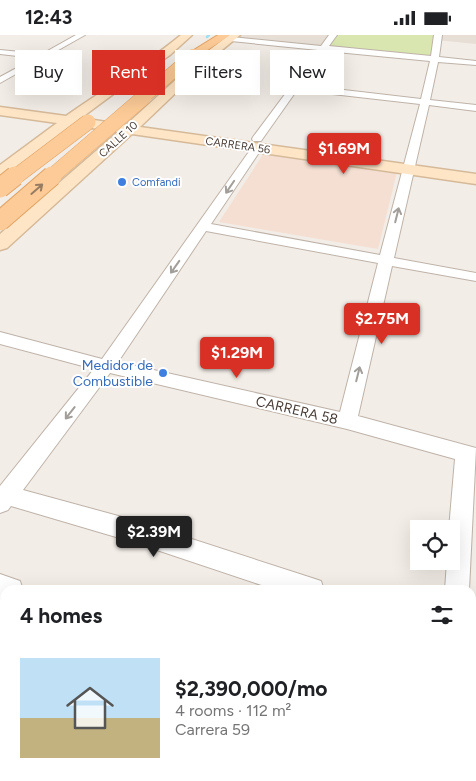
<!DOCTYPE html>
<meta charset="utf-8">
<style>
:root{--surface:#fff;--page:#f2f2f2;--text:#202124;--muted:#757577;--accent:#d93025}
body{margin:0;font-family:Figtree,sans-serif;background:var(--page);color:var(--text);height:100vh;display:flex;flex-direction:column;font-size:19px;white-space:nowrap}
*{box-sizing:border-box;margin:0}
p{font-size:16px;color:var(--muted)}
.icon{flex:none;width:28px;height:28px;fill:none;stroke:currentColor;stroke-width:2;stroke-linecap:round;stroke-linejoin:round}
.map{position:relative;flex:1;overflow:hidden}
.sheet{position:absolute;left:0px;top:550px;width:476px;height:196px;display:flex;flex-direction:column;background:var(--surface);border-radius:15px 15px 0 0;box-shadow:0 5px 20px #0002}
.sheet>*{flex:none}
.hud{position:absolute;left:15px;top:15px;width:446px;height:45px;display:flex;gap:10px}
.fabs{position:absolute;left:410px;top:485px;display:grid;gap:10px}
.fabs a{display:grid;place-items:center;width:50px;height:50px;border-radius:0px;background:var(--surface);box-shadow:0 5px 20px #0002;font-size:25px}
.price{position:absolute;translate:-50% -42px;padding:0 11px;border-radius:5px;background:var(--accent);color:#fff;font-size:16px;line-height:32px;filter:drop-shadow(0 1px 2px #0008)}
.price::after{content:'';position:absolute;left:50%;top:30px;width:15px;height:11px;margin-left:-8px;background:inherit;clip-path:polygon(0 0,100% 0,50% 100%)}
.price.selected{background:#222;color:#fff}
ul{padding:0;list-style:none}
li{display:flex;align-items:center;gap:15px;height:125px;padding:0 20px}
li span{display:grid;place-items:center;flex:none;width:140px;height:100px;border-radius:0px;color:#555}
li>.icon{margin-inline-start:auto}
span .icon{width:60px;height:60px;fill:#fffc;stroke-width:1}
li b{font-size:21px}
h2{display:flex;justify-content:space-between;align-items:center;height:60px;padding:0 20px;font-size:21px}
.chip{padding:0 18px;border-radius:0px;background:var(--surface);box-shadow:0 5px 20px #0002;font-size:18px;line-height:45px}
.chip.selected{background:var(--accent);color:#fff}
.status{display:flex;justify-content:space-between;align-items:center;height:35px;padding:0 25px;background:var(--surface);direction:ltr}
.status svg{height:14px;fill:currentColor}
.map>svg:first-child{display:block}
.residential{fill:#e7ded5}
.commercial{fill:#f4dfd2}
.green{fill:#d9e6b0}
.lines{fill:none;stroke-linecap:round;stroke-linejoin:round}
.stream{stroke:#a4dfef;stroke-width:2.5}
.street-casing{stroke:#beb3a9;stroke-width:2}
.secondary-casing{stroke:#d5ba9a;stroke-width:3}
.primary-casing{stroke:#e1a467;stroke-width:2}
.street{fill:#fff;fill-rule:evenodd}
.secondary{fill:#fde5c6;fill-rule:evenodd}
.primary{fill:#fccb97;fill-rule:evenodd}
.primary-bridge-far2-casing{stroke:#e1a467;stroke-width:13;stroke-linecap:butt}
.primary-bridge-far1-casing{stroke:#e1a467;stroke-width:16;stroke-linecap:butt}
.primary-bridge-casing{stroke:#e1a467;stroke-width:21;stroke-linecap:butt}
.primary-bridge-far2{stroke:#fccb97;stroke-width:12}
.primary-bridge-far1{stroke:#fccb97;stroke-width:15}
.primary-bridge{stroke:#fccb97;stroke-width:19}
.oneway{stroke:#a29e9a}
.oneway2{stroke:#987c62}
.shop-dot{fill:#3f7fe0;stroke:#fff;stroke-width:2}
.labels{text-anchor:middle;stroke-width:4;stroke-linejoin:round;paint-order:stroke}
.far-street-label{font-size:11px;fill:#463c36;stroke:#fff}
.far-shop-label{font-size:11px;fill:#366cbe;stroke:#fff;text-anchor:start}
.shop-label{font-size:14px;fill:#366cbe;stroke:#fff;text-anchor:end}
.street-label{font-size:14px;fill:#463c36;stroke:#fff}
</style>
<div class="status"><b>12:43</b><svg viewBox="0 0 49 12"><path d="M0 12V9h3v3zM5 12V6h3v6zM10 12V3h3v9zM15 12V0h3v12zM26 1h20v11H26zM47 4h2v5h-2z"/></svg></div>
<div class="map">
<svg width="476" height="746" viewBox="0 0 476 746">
<rect width="100%" height="100%" fill="#f3ede7"/>
<path class="residential" d="M241 0H333L324 13 237 5Z
M438 0H476V9L437 5Z"/>
<path class="commercial" d="M264 118 397 137 378 214 219 187Z"/>
<path class="green" d="M333 0H438L435 23 324 13Z"/>
<g class="lines">
<path class="stream" d="M207 2 209 0"/>
<g class="street-casing">
<path id="street" d="M76 0H85L0 48V42L35 23 0 19V15L42 19Z
M329 0H337L329 11 431 21 434 0H442L439 22 476 26V30L438 27 430 65 476 70V76L429 70 394 223 476 238V246L392 231 358 381 476 413 469 555H445L447 526H451V494H449L455 424 347 394 110 338 23 455 133 485 312 543 321 546 324 555H276L133 507 11 471 8 475 0 478V451L94 334 0 309V297L102 324 253 111 257 110 262 113 211 189 380 220 420 69 297 55 261 106H253L252 104 253 102 318 15 231 6 227 4 231 2 321 11ZM326 16 430 26 421 64 301 50ZM206 196 378 228 340 377 118 327Z
M0 539 20 546 23 555H5V565L0 563Z
M471 708 476 710V740L471 738Z
M432 741H462V746H432Z"/>
</g>
<g class="secondary-casing">
<path id="secondary" d="M181 0H192L170 20 120 54 81 83 126 90 203 20 229 0H240L211 24 140 92 476 139V149L132 99 7 213 0 215V199L118 97 72 90 6 140 0 142V130L57 88 0 80V72L66 81C104 54 145 30 181 0Z"/>
</g>
<g class="primary-casing">
<path id="primary" d="M218 0H230L197 22H189L187 20 189 18Z"/>
</g>
<use href="#street" class="street"/>
<use href="#secondary" class="secondary"/>
<use href="#primary" class="primary"/>
<g class="primary-bridge-far2-casing">
<path id="primary-bridge-far2" d="M143 63 193 20"/>
</g>
<g class="primary-bridge-far1-casing">
<path id="primary-bridge-far1" d="M14 143 88 87
M50 143 144 62"/>
</g>
<g class="primary-bridge-casing">
<path id="primary-bridge" d="M0 153 15 141
M0 186 52 141"/>
</g>
<use href="#primary-bridge-far2" class="primary-bridge-far2"/>
<use href="#primary-bridge-far1" class="primary-bridge-far1"/>
<use href="#primary-bridge" class="primary-bridge"/>
</g>
<defs><path id="oneway-shaft" d="M-6 0H5M1.5-3L5.5 0L1.5 3" fill="none" stroke-width="1.6" stroke-linecap="round" stroke-linejoin="round" transform="scale(1.25)"/></defs>
<g class="oneway">
<use href="#oneway-shaft" transform="translate(230 152) rotate(124)"/>
<use href="#oneway-shaft" transform="translate(397 180) rotate(-76)"/>
<use href="#oneway-shaft" transform="translate(175 232) rotate(125)"/>
<use href="#oneway-shaft" transform="translate(358 339) rotate(-76)"/>
<use href="#oneway-shaft" transform="translate(70 378) rotate(128)"/>
</g>
<use class="oneway2" href="#oneway-shaft" transform="translate(37 154) rotate(-41)"/>
<g class="shop-dot">
<circle cx="122" cy="147" r="5"/>
<circle cx="163" cy="338" r="5"/>
</g>
<g class="labels">
<g class="far-street-label">
<text transform="translate(118 104) rotate(-42)" y="4">CALLE 10</text>
<text transform="translate(238 110) rotate(8)" y="4">CARRERA 56</text>
</g>
<g class="far-shop-label">
<text x="132" y="151">Comfandi</text>
</g>
<g class="shop-label">
<text x="153" y="335">Medidor de<tspan x="153" dy="16">Combustible</tspan></text>
</g>
<g class="street-label">
<text transform="translate(297 375) rotate(13)" y="5">CARRERA 58</text>
</g>
</g>
</svg>
<div class="fabs">
<a><svg class="icon" aria-label="locate" viewBox="0 0 24 24"><circle cx="12" cy="12" r="6"/><path d="M12 2v4M12 18v4M2 12h4M18 12h4"/></svg></a>
</div>
<b class="price" style="left:344px;top:140px">$1.69M</b>
<b class="price" style="left:382px;top:310px">$2.75M</b>
<b class="price" style="left:237px;top:344px">$1.29M</b>
<b class="price selected" style="left:154px;top:523px">$2.39M</b>
<div class="hud">
<a class="chip">Buy</a>
<a class="chip selected">Rent</a>
<a class="chip">Filters</a>
<a class="chip">New</a>
</div>
<section class="sheet">
<h2>4 homes<svg class="icon" aria-label="filters" viewBox="0 0 24 24"><path d="M4 7h16M4 17h16"/><circle cx="9" cy="7" r="2"/><circle cx="15" cy="17" r="2"/></svg></h2>
<ul>
<li><span style="background:linear-gradient(#bfe0f5 60%,#c2b280 0)"><svg class="icon" aria-label="home" viewBox="0 0 24 24"><path d="M3 11l9-7 9 7M6 9v11h12V9"/></svg></span><div><b>$2,390,000/mo</b><p>4 rooms · 112 m²</p><p>Carrera 59</p></div></li>
</ul>
</section>
</div>
